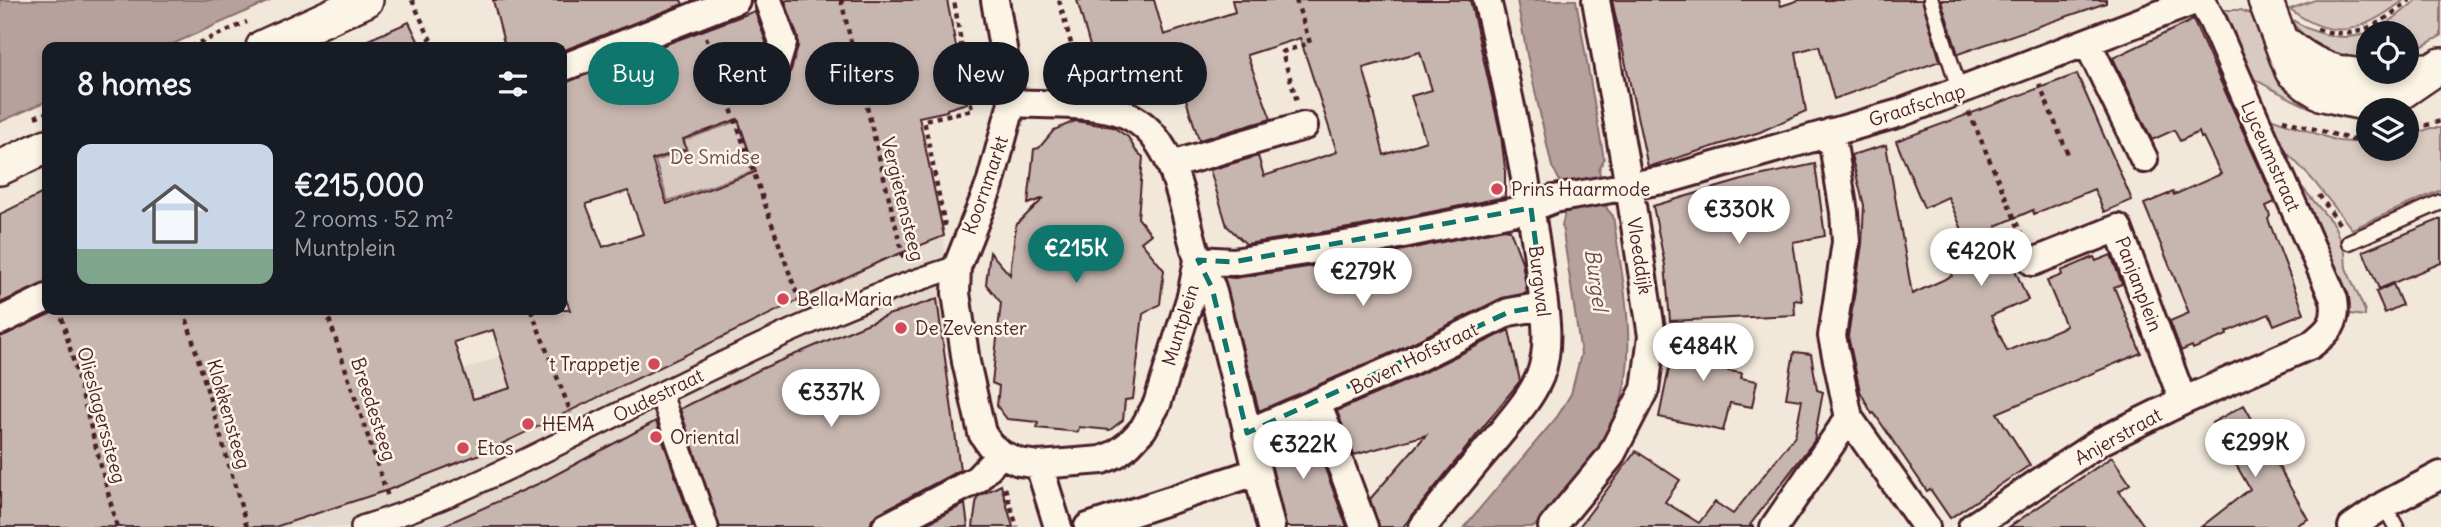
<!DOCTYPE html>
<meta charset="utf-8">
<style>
:root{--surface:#171b24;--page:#242831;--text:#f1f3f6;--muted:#9ea1a6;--accent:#0f766e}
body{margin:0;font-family:Delius,sans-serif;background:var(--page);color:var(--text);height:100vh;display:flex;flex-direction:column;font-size:26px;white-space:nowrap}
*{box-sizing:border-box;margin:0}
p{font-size:23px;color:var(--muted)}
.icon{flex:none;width:38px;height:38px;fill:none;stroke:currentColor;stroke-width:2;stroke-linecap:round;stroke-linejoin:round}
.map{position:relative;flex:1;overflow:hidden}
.side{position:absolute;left:42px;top:42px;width:525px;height:273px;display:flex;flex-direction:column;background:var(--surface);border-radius:14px;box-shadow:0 4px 10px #0003}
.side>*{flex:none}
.top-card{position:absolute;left:588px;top:42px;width:665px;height:63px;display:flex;gap:14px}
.fabs{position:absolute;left:2356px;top:21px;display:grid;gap:14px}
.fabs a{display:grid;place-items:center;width:63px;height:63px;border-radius:50%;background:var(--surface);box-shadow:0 4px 10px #0003;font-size:35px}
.price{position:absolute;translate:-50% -60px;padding:0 16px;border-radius:24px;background:#fff;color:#222;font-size:23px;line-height:46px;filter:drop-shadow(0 2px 4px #0008)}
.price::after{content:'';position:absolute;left:50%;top:42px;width:21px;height:16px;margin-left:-10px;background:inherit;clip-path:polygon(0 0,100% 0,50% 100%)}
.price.selected{background:var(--accent);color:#fff}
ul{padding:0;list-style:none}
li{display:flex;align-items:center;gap:21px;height:175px;padding:0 35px}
li span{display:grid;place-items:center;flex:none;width:196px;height:140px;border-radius:14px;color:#555}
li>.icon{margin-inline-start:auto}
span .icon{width:84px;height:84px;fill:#fffc;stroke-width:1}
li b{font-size:30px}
h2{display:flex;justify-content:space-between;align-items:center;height:84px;padding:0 35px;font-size:30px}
.pill{padding:0 24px;border-radius:32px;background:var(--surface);box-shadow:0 4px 10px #0003;font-size:24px;line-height:63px}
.pill.selected{background:var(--accent);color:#fff}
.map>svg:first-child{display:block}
.built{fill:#e4d9cd}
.green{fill:#d8cac0;stroke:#917476;stroke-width:2}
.water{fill:#b6a19c;stroke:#8b6d6f;stroke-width:2}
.building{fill:#c7b6af;stroke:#4a1f2b;stroke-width:2;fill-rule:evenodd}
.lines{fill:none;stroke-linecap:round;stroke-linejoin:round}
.service-casing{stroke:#4a1f2b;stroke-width:19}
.pedestrian-casing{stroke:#4a1f2b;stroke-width:26}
.minor-casing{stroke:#4a1f2b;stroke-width:32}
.tertiary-casing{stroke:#4a1f2b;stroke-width:38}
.path{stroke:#4a1f2b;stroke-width:4.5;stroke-dasharray:5 5;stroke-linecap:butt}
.service{stroke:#fcf5e5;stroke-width:14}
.pedestrian{stroke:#fcf5e5;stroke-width:21}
.minor{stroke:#fcf5e5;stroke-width:26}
.tertiary{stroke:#fcf5e5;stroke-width:33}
.marked{fill:none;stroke:#0f766e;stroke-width:5;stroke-dasharray:14 9;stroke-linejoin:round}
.poi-dot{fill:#d1495b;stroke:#fcf5e5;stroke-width:2.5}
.labels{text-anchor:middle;stroke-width:5;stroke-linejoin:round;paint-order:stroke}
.street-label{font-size:19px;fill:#4a1f2b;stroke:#fcf5e5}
.park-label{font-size:19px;fill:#6e4a50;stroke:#fcf5e5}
.poi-label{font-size:19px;fill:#4a1f2b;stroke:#fcf5e5;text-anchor:start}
.water-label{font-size:21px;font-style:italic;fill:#704c53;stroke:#fcf5e5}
</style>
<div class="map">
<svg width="2441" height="527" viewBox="0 0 2441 527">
<rect width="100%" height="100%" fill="#f1e8da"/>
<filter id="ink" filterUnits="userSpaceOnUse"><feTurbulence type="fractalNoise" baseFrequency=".0143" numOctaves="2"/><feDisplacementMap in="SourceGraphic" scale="14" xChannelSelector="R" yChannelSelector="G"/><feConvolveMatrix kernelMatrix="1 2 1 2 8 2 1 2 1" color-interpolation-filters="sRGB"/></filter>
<g filter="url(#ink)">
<path class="built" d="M874 204 944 240 947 298 891 356 768 527H0V521L304 431 635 305Z"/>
<path class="green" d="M2315 0H2404C2364 31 2334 43 2290 9Z
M2417 0H2441V36L2406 55V33H2368V61C2333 56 2307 45 2286 15 2311 35 2347 45 2377 29 2391 22 2404 10 2417 0Z
M2221 10H2241L2251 14 2368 117V121C2320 119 2284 95 2243 73L2219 11Z
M2264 116 2338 141 2368 143V149H2406V137L2431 128H2441V190L2352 229 2312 179 2276 141Z
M738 121 755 171 668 201 655 161 687 150 684 140Z
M2286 168 2334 225 2345 253 2346 268 2365 311V316L2343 313Z"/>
<path class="water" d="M0 0H272L166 47H47V101L0 122Z
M1517 0H1576L1604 159 1599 170 1607 209 1613 216C1624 291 1646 376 1602 445 1584 474 1557 501 1534 527H1464L1557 417 1571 394 1581 354 1562 225C1568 208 1563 182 1552 167L1527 55Z"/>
<path class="building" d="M493 0H681L683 4 562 51V47H505Z
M788 0H947L967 103 947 109V111L919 117 944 236 881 261 832 284 485 452 388 490 275 527H0V337L58 310H570L562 289V83L755 11 766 42 763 56 738 70 734 75 731 82 733 90 739 96 746 99 754 97 784 80 791 70 798 46V38L785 1ZM738 119 756 172 667 204 652 160 686 149 683 139ZM628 191 643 234 603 247 586 204ZM493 330 511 388 473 399 454 342Z
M1077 0H1154L1164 35 1235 12 1232 0H1470L1501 136 1505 168V197L1361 226 1246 244 1227 226 1210 170 1258 156 1264 176 1337 152 1300 38 1247 55 1271 119 1199 140 1179 78 1112 94 1103 92ZM1420 52 1432 90 1411 96 1426 141 1384 155 1370 99H1372L1363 68Z
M1612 0H1779L1781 6 1799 0H1922L1940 61 1834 99 1819 46 1796 52 1806 111 1760 132 1648 167Z
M1941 0H2106V3L1958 54Z
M2193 20 2275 202 2266 206 2270 216 2268 219 2304 313 2274 325 2269 314 2226 332 2227 335 2193 349 2192 346 2181 351 2170 321 2189 313 2144 204 2173 192 2174 195 2221 174 2203 137 2201 138 2199 132 2180 141 2174 130 2152 140 2113 58Z
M409 22 421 47H352Z
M2077 74 2132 200 2104 212 2094 189 2034 214 2033 210 1996 226 2028 300 1991 316 2007 351 2066 326 2047 281 2062 275 2061 271 2094 257 2096 261 2111 255 2122 284 2114 287 2141 353 1997 413 2030 465 1950 518 1930 489 1927 491 1874 413 1872 414 1860 391 1848 336 1862 244 1864 205 1851 155 1886 145 1912 294 1952 276 1951 272 1976 262 1948 197 1924 208 1896 141Z
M1075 121 1113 127 1128 137 1136 151 1143 157 1138 218 1151 234 1141 242 1164 270 1160 304 1143 314 1133 399 1125 400 1123 420 1110 430 1079 427 1078 432 1037 428 1038 422 1007 419 997 406 999 386 992 383 1001 303 986 284 990 252 1010 275 1016 225 1044 198 1028 204 1034 149 1039 148 1054 130Z
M1815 164 1825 236 1793 242 1802 301 1794 300 1795 315 1670 321 1665 265 1653 206 1749 178Z
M47 191V282L0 303V214Z
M2441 219V263L2379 289 2363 251Z
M1504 229 1510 230 1522 262 1527 293 1502 298 1400 349 1259 411 1224 277 1235 278 1366 258Z
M2393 284 2402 305 2385 313 2376 292Z
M937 299 960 470 879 513 872 519 870 527H720L680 409 761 369 831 339 888 315Z
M1509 330 1520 381 1403 527H1379L1370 499 1426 435 1354 455 1337 411 1414 377Z
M1672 334 1729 342 1728 371 1742 373 1741 378 1757 381 1752 407 1730 403 1723 431 1659 417 1669 368Z
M1794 352 1811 354 1817 390 1823 392 1814 441 1750 525 1754 527H1579L1636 451 1680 480 1665 502 1699 523 1715 502 1733 514 1795 436 1802 400 1786 398Z
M2244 405 2308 519 2293 527H2201L2250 489 2212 423Z
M656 421 693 527H440L540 483Z
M1308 423 1347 527H1286L1266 442Z
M2112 457 2130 484 2119 491 2145 527H2009Z
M1001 485 1013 527H973L977 497Z
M965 504 968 527H920Z"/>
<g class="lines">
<g class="service-casing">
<path id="service" d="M1931 0 1960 92
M2349 242 2441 202
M2384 505 2396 527"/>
</g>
<g class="pedestrian-casing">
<path id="pedestrian" d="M661 394 707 527
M362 527C439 504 510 468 582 432 702 373 828 307 957 267"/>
</g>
<g class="minor-casing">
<path id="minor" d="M995 0 1012 103 990 184 957 267 956 293 966 362 982 433 990 445 1001 454 1019 462 1039 465 1102 460 1116 454 1129 444 1143 429 1157 404 1191 296 1198 260
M2087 42 2144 159
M562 68 736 0
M747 83 776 66 783 42 768 0
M1012 103C1043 105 1097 102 1125 114 1179 138 1181 210 1198 259 1201 269 1207 278 1212 288L1271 527
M1171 165 1304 126
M1198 260 1233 262 1364 242 1531 208 1554 199 1669 179 1900 113 2197 0
M2033 262 2118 228 2183 401
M0 321 47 298
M1318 404 1364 527
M1849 418 1926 527
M1247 433 1407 363 1509 312 1544 306
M1039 465 1058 527
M886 527 976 480 1001 454
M1088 527 1256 472
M1423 527C1447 498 1470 469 1494 441 1510 421 1530 400 1540 376 1553 342 1543 301 1539 266 1527 176 1508 88 1487 0
M1552 527 1610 457 1645 389 1652 336 1629 186 1596 0
M1774 527 1849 418 1832 336 1846 242 1844 212 1831 132
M1972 527 2101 441 2183 401 2311 345C2329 331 2338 323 2334 299L2213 22 2201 0
M2352 527 2384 505 2441 475"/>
</g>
<g class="tertiary-casing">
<path id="tertiary" d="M2265 0 2292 71 2307 84 2323 94 2359 102 2394 97 2441 65
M263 47 366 0
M2290 47C2332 83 2374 78 2425 70
M0 168 47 146"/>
</g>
<path class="path" d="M412 0 434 47
M841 0 904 260
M1059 0 1082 83
M1296 0 1310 43 1282 52 1297 101
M2317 29C2358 42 2379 24 2410 0
M706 37 721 79
M190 47 247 22
M2039 84 2068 154
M728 100 800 303
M1969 112 2023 238
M35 117 47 112
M2283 120 2353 140 2368 138
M2406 131 2441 121
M2319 195 2340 225
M945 226 924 120 972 110 954 0
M184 310 247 527
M326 310 388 497
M531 310 571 413
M62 318 117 527
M1005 488 1017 527"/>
<use href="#service" class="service"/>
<use href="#pedestrian" class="pedestrian"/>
<use href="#minor" class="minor"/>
<use href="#tertiary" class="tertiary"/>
</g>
</g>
<path class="marked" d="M1531 208 1544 306 1509 312 1247 433 1212 288 1198 260 1233 262Z"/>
<g class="poi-dot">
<circle cx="1497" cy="189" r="7"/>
<circle cx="783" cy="299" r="7"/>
<circle cx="901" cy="328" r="7"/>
<circle cx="654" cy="364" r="7"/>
<circle cx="528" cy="424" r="7"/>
<circle cx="656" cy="437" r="7"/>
<circle cx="463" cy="448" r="7"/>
</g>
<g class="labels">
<g class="street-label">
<text transform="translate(1917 105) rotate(-18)" y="7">Graafschap</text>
<text transform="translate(2271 156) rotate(66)" y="7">Lyceumstraat</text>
<text transform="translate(985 185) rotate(-71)" y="7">Koornmarkt</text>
<text transform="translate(903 199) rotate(76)" y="7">Vergietensteeg</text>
<text transform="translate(1640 256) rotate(81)" y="7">Vloeddijk</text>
<text transform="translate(1540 281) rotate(83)" y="7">Burgwal</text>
<text transform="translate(2139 284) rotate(69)" y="7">Panjanplein</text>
<text transform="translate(1180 325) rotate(-73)" y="7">Muntplein</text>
<text transform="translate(1414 358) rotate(-26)" y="7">Boven Hofstraat</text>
<text transform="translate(658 395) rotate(-26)" y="7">Oudestraat</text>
<text transform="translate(374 409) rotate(72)" y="7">Breedesteeg</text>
<text transform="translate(229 414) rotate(74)" y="7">Klokkensteeg</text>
<text transform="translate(102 415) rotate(75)" y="7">Olieslagerssteeg</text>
<text transform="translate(2118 436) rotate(-29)" y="7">Anjerstraat</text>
</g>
<g class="park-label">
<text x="715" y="164">De Smidse</text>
</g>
<g class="poi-label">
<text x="1511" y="196">Prins Haarmode</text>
<text x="797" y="306">Bella Maria</text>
<text x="915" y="335">De Zevenster</text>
<text x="640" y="371" text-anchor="end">t Trappetje</text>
<text x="542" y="431">HEMA</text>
<text x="670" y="444">Oriental</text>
<text x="477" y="455">Etos</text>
</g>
<g class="water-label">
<text transform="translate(1596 280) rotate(82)" y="7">Burgel</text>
</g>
</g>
</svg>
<div class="fabs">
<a><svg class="icon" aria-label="locate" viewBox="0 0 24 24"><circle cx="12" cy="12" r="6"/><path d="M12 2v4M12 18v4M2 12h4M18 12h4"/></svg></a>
<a><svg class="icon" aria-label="layers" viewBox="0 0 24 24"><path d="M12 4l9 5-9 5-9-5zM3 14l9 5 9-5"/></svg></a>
</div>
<b class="price" style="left:1739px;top:246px">€330K</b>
<b class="price selected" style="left:1076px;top:285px">€215K</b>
<b class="price" style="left:1981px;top:288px">€420K</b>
<b class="price" style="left:1363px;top:308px">€279K</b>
<b class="price" style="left:1703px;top:383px">€484K</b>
<b class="price" style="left:831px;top:429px">€337K</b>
<b class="price" style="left:2255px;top:479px">€299K</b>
<b class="price" style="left:1303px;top:481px">€322K</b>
<div class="top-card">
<a class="pill selected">Buy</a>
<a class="pill">Rent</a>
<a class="pill">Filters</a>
<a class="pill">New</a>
<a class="pill">Apartment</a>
</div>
<section class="side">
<h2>8 homes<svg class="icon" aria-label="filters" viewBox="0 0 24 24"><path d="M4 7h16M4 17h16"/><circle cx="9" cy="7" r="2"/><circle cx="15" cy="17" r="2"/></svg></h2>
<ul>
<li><span style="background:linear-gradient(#c9d6e8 75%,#7fa58c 0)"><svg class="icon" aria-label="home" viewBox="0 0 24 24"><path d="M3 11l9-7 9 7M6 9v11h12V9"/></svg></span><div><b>€215,000</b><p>2 rooms · 52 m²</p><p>Muntplein</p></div></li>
</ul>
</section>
</div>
